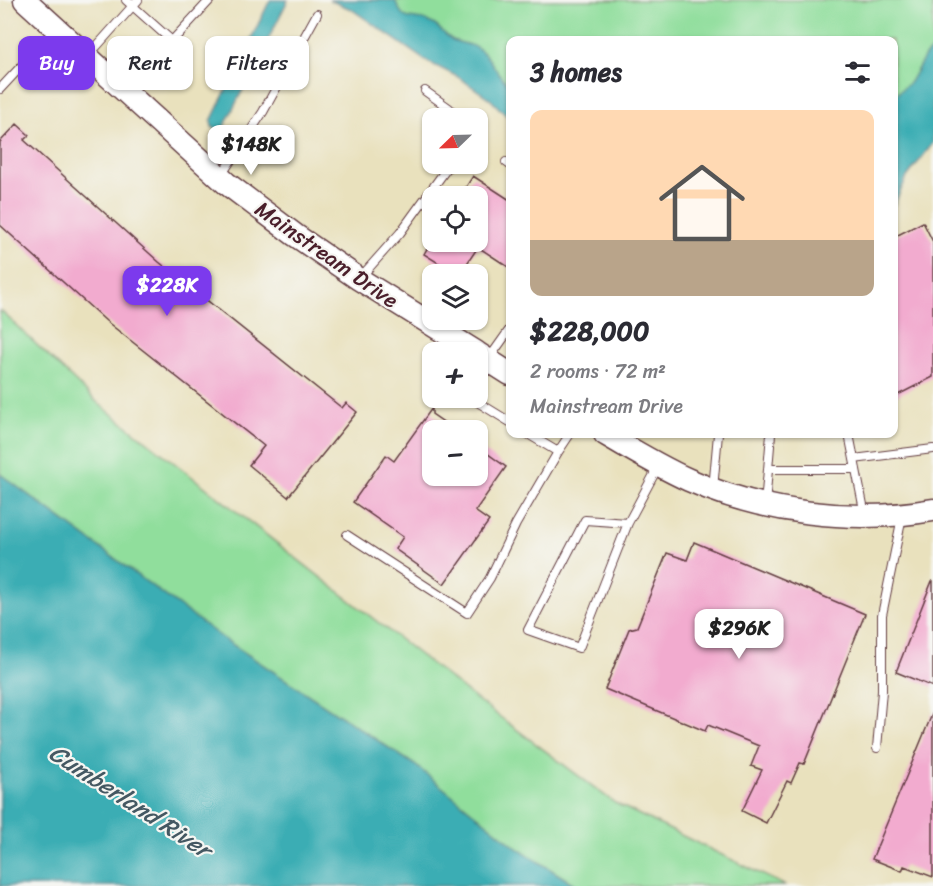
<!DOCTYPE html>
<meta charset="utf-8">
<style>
:root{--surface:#fff;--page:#f2f2f3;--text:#2b2b33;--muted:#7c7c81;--accent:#7c3aed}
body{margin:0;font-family:Sriracha,sans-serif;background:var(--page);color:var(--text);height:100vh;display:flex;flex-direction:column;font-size:22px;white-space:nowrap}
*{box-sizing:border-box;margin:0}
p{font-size:20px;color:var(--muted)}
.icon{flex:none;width:33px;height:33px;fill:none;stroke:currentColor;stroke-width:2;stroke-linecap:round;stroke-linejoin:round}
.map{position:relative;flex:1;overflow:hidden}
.side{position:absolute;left:506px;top:36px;width:392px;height:402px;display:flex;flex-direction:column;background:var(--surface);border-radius:12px;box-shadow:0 2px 4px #0004}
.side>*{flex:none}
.top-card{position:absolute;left:18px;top:36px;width:398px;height:54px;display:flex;gap:12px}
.needle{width:39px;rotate:247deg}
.controls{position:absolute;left:422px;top:108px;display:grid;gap:12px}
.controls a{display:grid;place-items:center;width:66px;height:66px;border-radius:12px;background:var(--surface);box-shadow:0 2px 4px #0004;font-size:30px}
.price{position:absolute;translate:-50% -51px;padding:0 14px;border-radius:12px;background:#fff;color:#222;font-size:20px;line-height:39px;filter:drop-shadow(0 2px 3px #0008)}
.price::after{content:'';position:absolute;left:50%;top:36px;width:18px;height:14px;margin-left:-9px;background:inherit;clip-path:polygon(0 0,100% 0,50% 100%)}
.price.active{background:var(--accent);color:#fff}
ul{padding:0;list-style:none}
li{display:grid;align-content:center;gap:12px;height:318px;padding:0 24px}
li span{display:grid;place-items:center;height:186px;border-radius:12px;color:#555}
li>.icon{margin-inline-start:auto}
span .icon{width:108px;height:108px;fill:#fffc;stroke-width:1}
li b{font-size:26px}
h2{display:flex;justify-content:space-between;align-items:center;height:72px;padding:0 24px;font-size:26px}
.chip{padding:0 21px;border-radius:12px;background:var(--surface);box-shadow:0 2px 4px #0004;font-size:21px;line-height:54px}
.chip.active{background:var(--accent);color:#fff}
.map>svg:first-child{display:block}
.green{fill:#90de9c;stroke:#6d7e64;stroke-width:1.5}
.water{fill:#3badb4;stroke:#426670;stroke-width:1.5}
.building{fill:#f2abcf}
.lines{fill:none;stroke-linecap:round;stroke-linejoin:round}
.lane-casing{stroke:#623c41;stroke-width:10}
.secondary-casing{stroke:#623c41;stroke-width:25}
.lane{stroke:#fff;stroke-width:8}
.secondary{stroke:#fff;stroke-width:22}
.labels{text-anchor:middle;stroke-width:4.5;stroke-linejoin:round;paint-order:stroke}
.street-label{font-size:22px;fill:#4a1f2b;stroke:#f6f6f2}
.water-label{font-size:24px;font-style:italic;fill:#445862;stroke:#f6f6f2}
</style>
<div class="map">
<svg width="933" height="886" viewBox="0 0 933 886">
<rect width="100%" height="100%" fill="#f6f6f2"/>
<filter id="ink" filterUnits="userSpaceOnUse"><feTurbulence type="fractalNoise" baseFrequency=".0167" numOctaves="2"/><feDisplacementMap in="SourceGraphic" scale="12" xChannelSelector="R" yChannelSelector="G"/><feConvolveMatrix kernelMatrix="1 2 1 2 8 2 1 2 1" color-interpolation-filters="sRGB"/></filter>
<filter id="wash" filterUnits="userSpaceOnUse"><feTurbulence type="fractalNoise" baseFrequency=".008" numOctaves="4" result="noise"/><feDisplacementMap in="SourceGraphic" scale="24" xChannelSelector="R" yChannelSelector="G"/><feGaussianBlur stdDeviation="1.35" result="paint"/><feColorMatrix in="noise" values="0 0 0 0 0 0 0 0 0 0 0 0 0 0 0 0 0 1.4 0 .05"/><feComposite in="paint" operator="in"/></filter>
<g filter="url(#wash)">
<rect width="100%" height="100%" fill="#e9e1bd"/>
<path class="green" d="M370 0H933V100L893 159 892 40H510V103Z
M0 310 99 404 480 702 615 803 786 886H577L518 849 415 765 224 639 0 474Z"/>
<path class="water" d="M270 0H288L224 127 218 130 212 127 211 121Z
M329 0H395C406 28 411 13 431 23 439 26 445 36 453 40 460 43 469 44 476 47 492 56 496 77 510 85V119L490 99 458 77 426 61 351 9Z
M933 48V143L907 177 893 207V97L910 82 925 56Z
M0 474 224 639 415 765 518 849 577 886H0Z"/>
<g id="blocks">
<path class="building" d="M17 124 29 135 24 140 159 262 342 408 346 403 357 412 288 497 249 465 264 446 106 321 0 225V142Z
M473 176 510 200V268L478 247 460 274H456L424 254 432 240 477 242V196H460Z
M923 222 933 242V377L892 398V238Z
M432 408V414L455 430H432V476H477V446L506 467 475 511 489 521 444 584 395 549 403 537 353 502 386 455 394 461Z
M694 542 865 614 804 764 800 763 791 783 787 781 766 823 742 811 762 770 751 766 759 746 708 725 705 731 605 689 629 629 637 627 667 553 687 560Z
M932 581H933V687L896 672Z
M933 712V877L904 866 902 871 872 859Z"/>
</g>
</g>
<g filter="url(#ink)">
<use href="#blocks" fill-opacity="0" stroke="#623c41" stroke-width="1.5"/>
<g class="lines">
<g class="lane-casing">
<path id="lane" d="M126 0 172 41 210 0
M88 56 138 0
M0 89 56 29
M425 91 449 108 458 118
M506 162 510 165
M220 177 263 112 317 14
M359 279 400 233 450 164
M488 360 510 329
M471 398 510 422
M528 434 558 452 570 434
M849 434 865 515
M854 459 933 449
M768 469H856
M713 489 718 434
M765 505 771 434
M628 523 579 648 528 630 585 520 628 523 659 465
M347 535 467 613 490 578 516 524 558 452
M877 748 882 691V615L902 517"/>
</g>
<g class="secondary-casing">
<path id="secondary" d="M25 0 226 183 295 235 359 279 476 352
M477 353 510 374
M605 434C632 450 660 467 689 480 763 513 853 524 933 510"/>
</g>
<use href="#lane" class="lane"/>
<use href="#secondary" class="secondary"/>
</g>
</g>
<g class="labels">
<g class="street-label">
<text transform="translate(327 254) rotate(35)" y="8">Mainstream Drive</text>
</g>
<g class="water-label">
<text transform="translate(130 801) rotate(33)" y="8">Cumberland River</text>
</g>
</g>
</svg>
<div class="controls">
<a><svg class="needle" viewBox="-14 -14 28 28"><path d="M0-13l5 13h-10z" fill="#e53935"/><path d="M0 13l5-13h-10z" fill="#7c7c81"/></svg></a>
<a><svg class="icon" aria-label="locate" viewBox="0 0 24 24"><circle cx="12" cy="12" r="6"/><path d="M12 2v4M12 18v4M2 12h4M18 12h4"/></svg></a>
<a><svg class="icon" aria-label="layers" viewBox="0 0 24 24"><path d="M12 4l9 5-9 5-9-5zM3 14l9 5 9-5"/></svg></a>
<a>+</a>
<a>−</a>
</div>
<b class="price" style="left:251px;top:176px">$148K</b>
<b class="price active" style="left:167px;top:317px">$228K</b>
<b class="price" style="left:739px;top:660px">$296K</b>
<div class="top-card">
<a class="chip active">Buy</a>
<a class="chip">Rent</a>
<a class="chip">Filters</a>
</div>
<section class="side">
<h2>3 homes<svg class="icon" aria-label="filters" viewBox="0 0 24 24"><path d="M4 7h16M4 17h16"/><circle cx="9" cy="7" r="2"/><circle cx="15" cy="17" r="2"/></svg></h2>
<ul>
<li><span style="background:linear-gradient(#ffd9b3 70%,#b9a48a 0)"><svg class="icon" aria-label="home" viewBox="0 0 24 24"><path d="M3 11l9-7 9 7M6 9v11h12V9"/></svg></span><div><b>$228,000</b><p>2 rooms · 72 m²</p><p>Mainstream Drive</p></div></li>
</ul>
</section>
</div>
